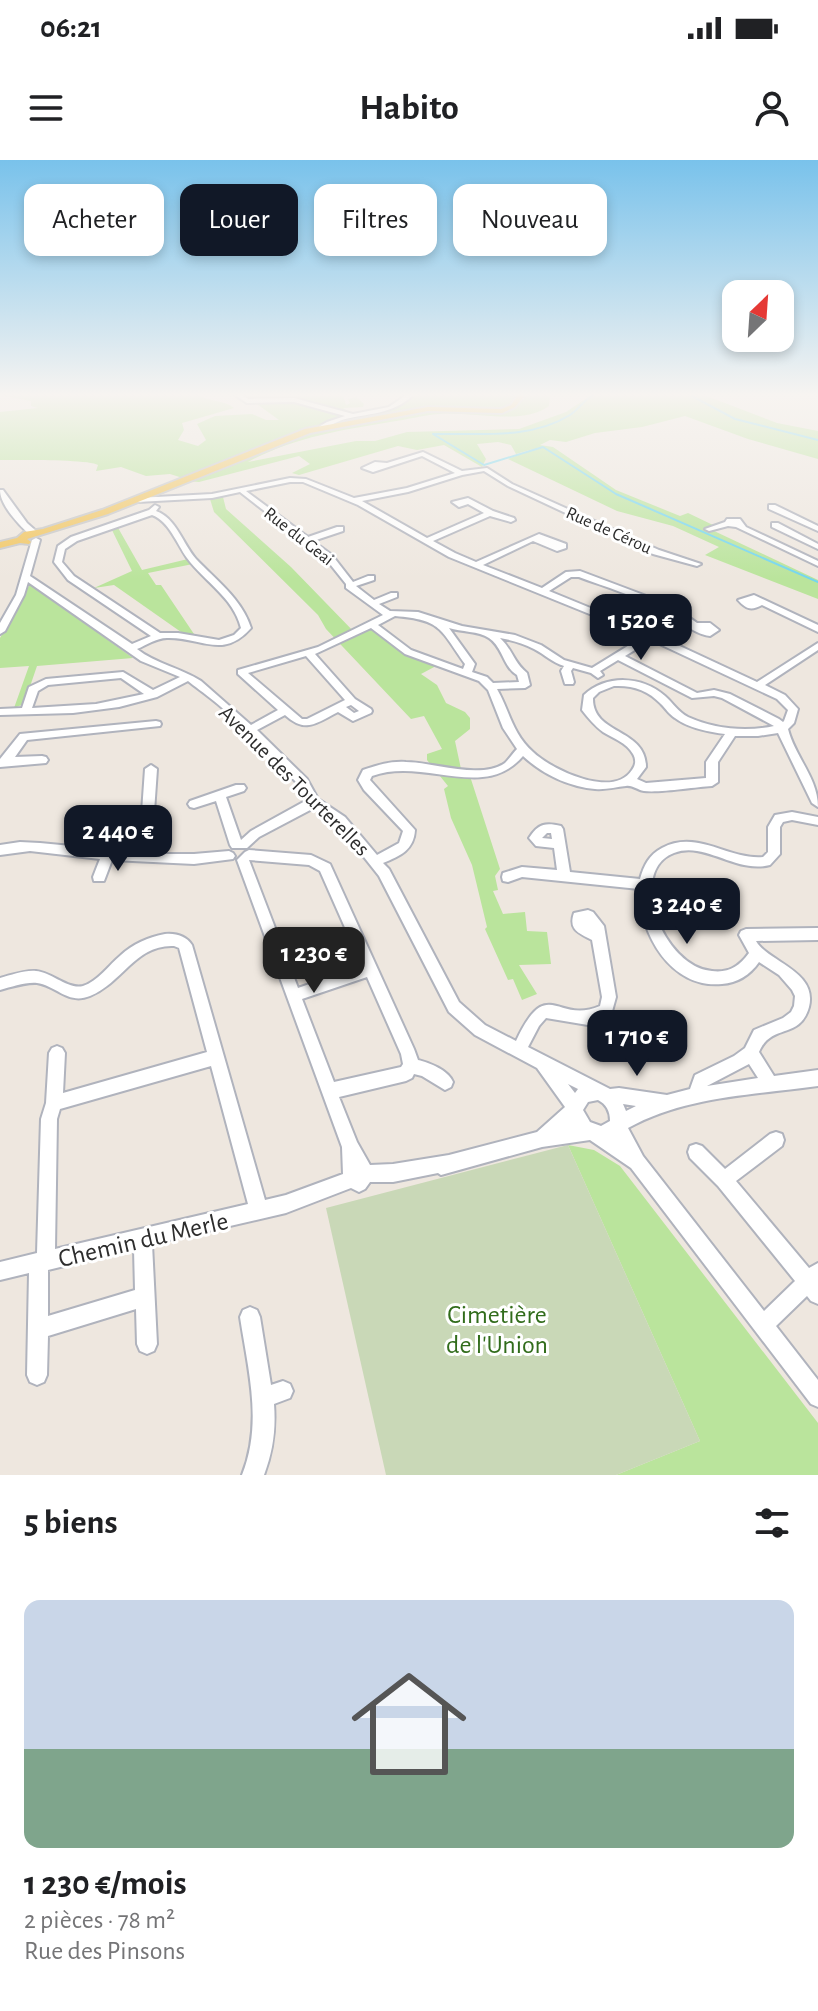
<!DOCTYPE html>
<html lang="fr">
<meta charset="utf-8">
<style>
:root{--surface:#fff;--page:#f2f2f2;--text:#202124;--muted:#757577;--line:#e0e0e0;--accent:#111827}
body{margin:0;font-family:"Alegreya Sans",sans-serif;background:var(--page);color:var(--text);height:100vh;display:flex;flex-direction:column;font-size:30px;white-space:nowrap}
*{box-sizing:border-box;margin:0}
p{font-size:26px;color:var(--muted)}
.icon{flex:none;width:44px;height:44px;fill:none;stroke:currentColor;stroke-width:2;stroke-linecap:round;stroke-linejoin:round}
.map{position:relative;height:1315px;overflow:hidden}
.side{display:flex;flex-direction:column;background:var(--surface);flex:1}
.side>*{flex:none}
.top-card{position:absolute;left:24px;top:24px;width:770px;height:72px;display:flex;gap:16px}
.needle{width:52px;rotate:25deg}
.controls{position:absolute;left:722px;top:120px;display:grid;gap:16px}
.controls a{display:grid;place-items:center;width:72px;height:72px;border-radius:16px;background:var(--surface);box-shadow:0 4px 12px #0003;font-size:40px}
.price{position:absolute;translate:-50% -68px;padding:0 18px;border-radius:16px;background:var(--accent);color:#fff;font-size:26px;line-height:52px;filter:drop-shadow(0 2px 4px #0008)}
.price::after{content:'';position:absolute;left:50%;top:48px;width:24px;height:18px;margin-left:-12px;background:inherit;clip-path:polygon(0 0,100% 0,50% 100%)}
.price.active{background:#222;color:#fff}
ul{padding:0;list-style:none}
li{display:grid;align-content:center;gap:16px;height:424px;padding:0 24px}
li+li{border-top:2px solid var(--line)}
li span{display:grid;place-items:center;height:248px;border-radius:16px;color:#555}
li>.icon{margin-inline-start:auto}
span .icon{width:144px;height:144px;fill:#fffc;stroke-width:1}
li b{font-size:34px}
h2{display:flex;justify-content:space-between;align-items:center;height:96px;padding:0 24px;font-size:34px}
.pill{padding:0 28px;border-radius:16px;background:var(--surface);box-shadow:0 4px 12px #0003;font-size:28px;line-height:72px}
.pill.active{background:var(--accent);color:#fff}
.status{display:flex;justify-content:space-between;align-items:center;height:56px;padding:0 40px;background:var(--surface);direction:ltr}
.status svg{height:22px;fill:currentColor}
header{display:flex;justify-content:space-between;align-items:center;height:104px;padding:0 24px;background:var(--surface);font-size:36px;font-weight:600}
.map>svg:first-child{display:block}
.green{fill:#bae49c}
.cemetery{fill:#c9d8b7}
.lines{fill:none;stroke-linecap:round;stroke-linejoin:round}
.stream{stroke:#73d6ef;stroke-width:2}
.minor-casing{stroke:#b0b3bd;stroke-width:4}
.major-casing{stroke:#c8c8c8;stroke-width:4}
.minor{fill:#fff;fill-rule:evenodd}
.major{fill:#f1c661;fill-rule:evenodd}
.labels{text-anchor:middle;stroke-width:6;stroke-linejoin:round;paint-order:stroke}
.far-street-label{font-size:18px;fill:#2d2d2d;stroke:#fff}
.street-label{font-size:22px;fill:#2d2d2d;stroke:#fff}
.near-street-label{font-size:26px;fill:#2d2d2d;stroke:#fff}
.near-park-label{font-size:26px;fill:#316c1b;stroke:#fff}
</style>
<div class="status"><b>06:21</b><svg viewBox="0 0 49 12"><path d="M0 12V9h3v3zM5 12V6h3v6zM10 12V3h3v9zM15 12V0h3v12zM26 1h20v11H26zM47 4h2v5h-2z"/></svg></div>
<header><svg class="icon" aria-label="menu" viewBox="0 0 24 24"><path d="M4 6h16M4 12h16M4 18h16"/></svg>Habito<svg class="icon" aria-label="person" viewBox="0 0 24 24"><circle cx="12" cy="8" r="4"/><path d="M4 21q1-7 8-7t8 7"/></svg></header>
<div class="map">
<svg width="818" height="1315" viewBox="0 0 818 1315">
<rect width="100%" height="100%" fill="#eee7df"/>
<path class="green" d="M0 235H198C209 242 225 240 234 248L182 263 184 270 178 280 198 286 206 280 197 264 215 256 252 254 266 260H279L257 244 264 240 261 238 338 235 343 236 346 245 350 243 348 239 356 237 364 244 363 247 343 248 352 254 186 319 170 314 146 316 121 307 96 311 98 305C89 299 17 300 0 300V252L38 248 31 246V241Z
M414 235H518L509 246 499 250 421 248 329 264 401 245Z
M526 235H550L549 246C522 266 470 251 439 254 422 255 407 260 390 262 341 270 292 278 248 302L356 281H375L407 272 519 269 566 252 591 235H704L777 263 818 271V299L748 279 685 256 642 267 595 273 566 282 550 280 540 285 553 287 616 330 680 356 688 353 713 365 712 370 818 420V439L705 395 719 387 673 366 617 351 508 299 533 289 516 294 511 285 498 282 477 284 486 299 482 307 444 285 417 290 398 286 299 315 292 313 310 304 299 296 199 322 187 321 307 273 429 250 509 251 517 247Z
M223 337 226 349 291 407 357 475 373 468 406 494 436 506 421 514 437 525 446 543 465 552 470 558V569L455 581 461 609 468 610 500 709 495 716 498 730 493 731 503 754 525 752 527 771 547 772 551 804 519 805 537 834 522 840 513 819 508 820 485 769 487 767 472 705 451 658 444 629 448 626 427 600V594L442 589 424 556 411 559 326 469 318 455 214 352 210 339Z
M117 366 142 410 188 399 193 404 148 413 156 425H161L196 477 181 472 114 425 94 428 132 411 111 368Z
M30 424 133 498 37 506 24 544 14 548 29 506 0 508V478Z
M568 985 594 990 620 1006 818 1263V1315H616L700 1281Z"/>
<path class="cemetery" d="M568 985 700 1281 616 1315H386L326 1048Z"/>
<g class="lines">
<path class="stream" d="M690 235 735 259 818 280
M433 274C478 273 530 280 570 255 578 250 583 241 593 235
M433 274 484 305 543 287 616 334 818 422"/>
<g class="minor-casing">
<path id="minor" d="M235 235H242L248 239 294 238 353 254 389 247 406 235H413C393 255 367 253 342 260 334 263 327 267 319 271L317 268 327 262 345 256 294 242 247 243Z
M423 292 462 311 487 308 512 324 659 390 701 404 697 406 653 394 508 326 484 311 462 315 408 332 362 341 427 378 484 353 468 344 459 347 452 342 468 338 493 351 514 358 515 360 511 362 490 356 433 381 455 393 476 402 539 374 566 384V388L557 391 533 381 483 405 542 428 566 412 580 411 649 437 680 451 697 463H710L719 470 710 476C692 474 677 457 661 449 635 436 606 427 579 417H571L549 431 654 474 757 522 818 483V490L765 525 785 535 798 549 794 563 788 569C795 597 818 618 818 647L812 643 778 573 758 576H735L718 602V622L712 626C695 627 659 633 644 631 637 630 633 625 626 626 616 627 606 630 595 629 569 627 542 614 523 596 484 642 424 597 372 616L370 620 415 670C414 690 400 696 383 703L389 709 459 842 485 865 516 881C548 813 556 865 600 846L602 837 592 780C579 773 568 770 574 753L588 750 593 752 604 766 616 837 611 855 588 865 546 858 539 866 528 887 610 929 619 928 667 935 690 929 695 915 734 896 745 888 754 870 783 858 791 852 794 846 795 836 792 830 779 815 759 802C750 815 737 823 722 824 670 829 640 773 639 729L522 717 508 722 503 721 502 717 503 713 522 707 557 710 554 688 536 686 529 678C538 664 545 662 561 666L563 669 570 712 640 719C644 705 649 695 662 688 697 669 728 700 763 697L768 692V667L775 655 792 652 818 657V665L792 660 783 662 780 667V694L770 705C736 714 705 681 674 693 626 711 663 807 712 811 728 813 739 807 749 793L739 775 741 771 746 769 818 768V780L756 781C768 802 818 811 809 847 800 880 771 863 759 892L774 916 818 910V926C754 935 685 936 628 968L643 996 764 1151 795 1121 718 1026 690 998 688 992 690 986 696 984 702 986 725 1009 770 974 776 972 782 974 784 980 782 986 736 1021 809 1108 818 1103V1144L811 1141 807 1136 776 1166 818 1220V1247L811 1244 631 1008 590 980 542 987 441 1015 438 1013 393 1022H370L365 1029 359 1032 351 1028 286 1053 152 1084 157 1184 154 1191 147 1194 140 1191 137 1184 136 1149 48 1176 47 1215 44 1222 37 1225 30 1222 27 1215 29 1113 0 1120V1102L37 1093 41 959 46 943 49 893 52 888 57 886 62 888 65 893 63 933 207 892 179 788 174 786C136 784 122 823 90 836 68 845 57 826 37 823 25 822 12 827 0 830V818C12 815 24 810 36 811 51 812 69 830 83 826 98 821 109 805 121 795 133 784 149 777 165 774 176 773 186 776 192 785L265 1040 286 1035 343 1014 342 987 237 700 245 692 249 690 311 695 330 704 414 889 418 900C430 903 448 910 453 922L451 927 445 930 422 916 414 914 412 918 406 921 339 937 357 982 370 1005 393 1004 449 995 537 972 565 947 537 908 475 875 449 852 379 716 337 663 314 648 259 677 247 688H232L230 685 216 641 194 648 190 647 188 644 190 641 236 625H244L246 628 244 631 226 637 241 680 251 671 307 640 299 625 249 574 244 573C238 558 209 537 193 525L188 521 157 537 119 547 73 553 0 555V549L22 548 29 527 46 519 123 512 153 530 180 517 141 501 28 422 24 435 5 471 0 474V463L16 435 32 380 36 378 40 380 30 416 132 484 151 476 68 420 54 402 58 386 71 377 149 350 155 345 159 347 156 351C176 358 183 384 196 399 216 420 242 439 251 468 223 500 201 477 167 478 156 478 147 485 137 489 156 504 181 508 201 521L251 565 278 550 238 514V510L318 487 383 455 346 428V424L326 399 240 332 212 338 137 342 133 340 137 338 212 334 290 318 306 319 354 338 407 328 455 313 422 296 373 312 362 308 375 302 387 303ZM290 322H303L358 345 449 397 644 476 592 508 564 500 541 485 515 475 462 466 418 452 390 451 379 444 397 437V433H391L374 440 356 426 374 420V416H368L353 422 332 395 313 381 343 371V367H337L308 377 246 331ZM152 355C169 361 177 384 187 398 205 422 233 437 241 468L234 475 219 480 178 473H160L74 416 62 402 65 389 77 381ZM395 456C442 460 440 469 465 504L463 509 411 490 378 465ZM371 468 405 494 479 521 488 530 503 568 517 589C513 593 509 599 505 603 480 620 434 602 406 602 390 601 378 605 363 610L358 620 364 630 403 671 399 683 377 695 345 657 318 639 307 619 257 570 285 555C306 574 316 563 338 552L353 561 371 553 372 551 371 549 355 539 315 494ZM449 468C461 472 479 471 489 478 503 487 503 507 517 515L519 522 493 523 487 517 472 512 475 504ZM500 478C511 480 523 483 534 489 544 494 553 503 564 506L561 511 565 524H573L574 522 571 511 573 508 591 513 598 518 603 515 600 511 618 500 692 538 714 536 722 538 774 566C746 572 714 569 688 557 678 552 673 543 665 536 642 516 607 514 584 535L582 550C589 559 594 565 603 572 613 578 627 583 633 594 636 599 636 605 632 610 613 639 552 610 533 592 512 573 510 552 497 529L525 528 530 525 527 513C513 502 513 490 500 478ZM651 480 777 539 788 550 784 561 783 562 779 559 730 534 714 530 697 533 625 496ZM306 496 345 540 307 559H302L248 513ZM121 518 144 534 96 544 32 548 38 531 48 525ZM614 526C632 525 648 530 661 544 666 549 669 554 675 558 688 568 709 572 725 574L706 602V618L646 623 637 619 646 607C646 568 592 575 593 538L599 532ZM351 545 359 551 354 553 346 547ZM547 673H551L552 679 542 678ZM249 700 309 705 320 711 362 806 298 828ZM367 817 401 894 403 904 401 907 334 922 302 839ZM749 904 758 918 707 926ZM211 906 248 1044 55 1089 57 959 60 949ZM568 924 578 929 575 933ZM598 940C606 944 610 951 610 961L601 966 590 962 583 950 588 942ZM623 944 636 946 626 951ZM134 1089 135 1130 48 1156V1110Z
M0 330H3L27 363 36 371V375H30C19 365 0 345 0 330Z
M769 345H775L818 366V371L769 349Z
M727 359H740L746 367 818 401V406L736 367 728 366 709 371 705 369 725 362Z
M772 363H778L818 384V389L772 367Z
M754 435 818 465V472L762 445C751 451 746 449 738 440Z
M156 561 160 562 161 564 160 566 27 580 15 597 42 596 46 597 48 600 46 603 0 607V599L20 574Z
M151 605 157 609 154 652 158 694H194L229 691 233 693 235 696 233 699 194 704 112 700 104 721H94L93 717 100 699 30 691 0 695V685L20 682 40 683 145 693 142 652 145 609Z
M250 1147 257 1150 260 1157 271 1225 283 1221 290 1224 293 1231 290 1238 274 1244C276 1270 273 1291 264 1315H242C263 1263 248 1210 240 1157L243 1150Z"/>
</g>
<g class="major-casing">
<path id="major" d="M518 235H525L515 247 502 253 428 251 310 273 108 354 27 379 31 382 29 384 20 383 0 388V382L17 378 24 372 43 369 102 350 305 269 428 247 501 249 511 245Z"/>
</g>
<use href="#minor" class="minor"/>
<use href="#major" class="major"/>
</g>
<linearGradient id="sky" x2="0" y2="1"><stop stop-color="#79c2eb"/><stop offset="0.56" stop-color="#f7f4f1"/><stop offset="1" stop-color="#f7f4f1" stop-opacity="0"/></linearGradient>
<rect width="818" height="419" fill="url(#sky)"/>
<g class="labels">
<g class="far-street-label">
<text transform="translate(609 370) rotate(24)" y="6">Rue de Cérou</text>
<text transform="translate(299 376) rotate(38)" y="6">Rue du Geai</text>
</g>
<g class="street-label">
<text transform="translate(295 620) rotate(45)" y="8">Avenue des Tourterelles</text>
</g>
<g class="near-street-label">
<text transform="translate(143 1079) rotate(-13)" y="9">Chemin du Merle</text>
</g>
<g class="near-park-label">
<text x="497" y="1163">Cimetière<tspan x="497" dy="30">de l'Union</tspan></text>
</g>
</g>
</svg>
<div class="controls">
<a><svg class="needle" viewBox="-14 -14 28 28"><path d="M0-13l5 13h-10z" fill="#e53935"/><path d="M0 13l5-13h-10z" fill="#757577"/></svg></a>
</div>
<b class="price" style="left:641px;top:502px">1 520 €</b>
<b class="price" style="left:118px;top:713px">2 440 €</b>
<b class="price" style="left:687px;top:786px">3 240 €</b>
<b class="price active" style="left:314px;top:835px">1 230 €</b>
<b class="price" style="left:637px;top:918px">1 710 €</b>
<div class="top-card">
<a class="pill">Acheter</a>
<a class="pill active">Louer</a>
<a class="pill">Filtres</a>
<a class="pill">Nouveau</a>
</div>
</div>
<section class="side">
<h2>5 biens<svg class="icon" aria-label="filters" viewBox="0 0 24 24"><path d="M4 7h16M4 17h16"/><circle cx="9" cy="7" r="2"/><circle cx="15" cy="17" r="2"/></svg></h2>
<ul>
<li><span style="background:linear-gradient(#c9d6e8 60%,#7fa58c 0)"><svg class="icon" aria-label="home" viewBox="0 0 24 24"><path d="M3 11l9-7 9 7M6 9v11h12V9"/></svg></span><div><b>1 230 €/mois</b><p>2 pièces · 78 m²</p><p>Rue des Pinsons</p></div></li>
</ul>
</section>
